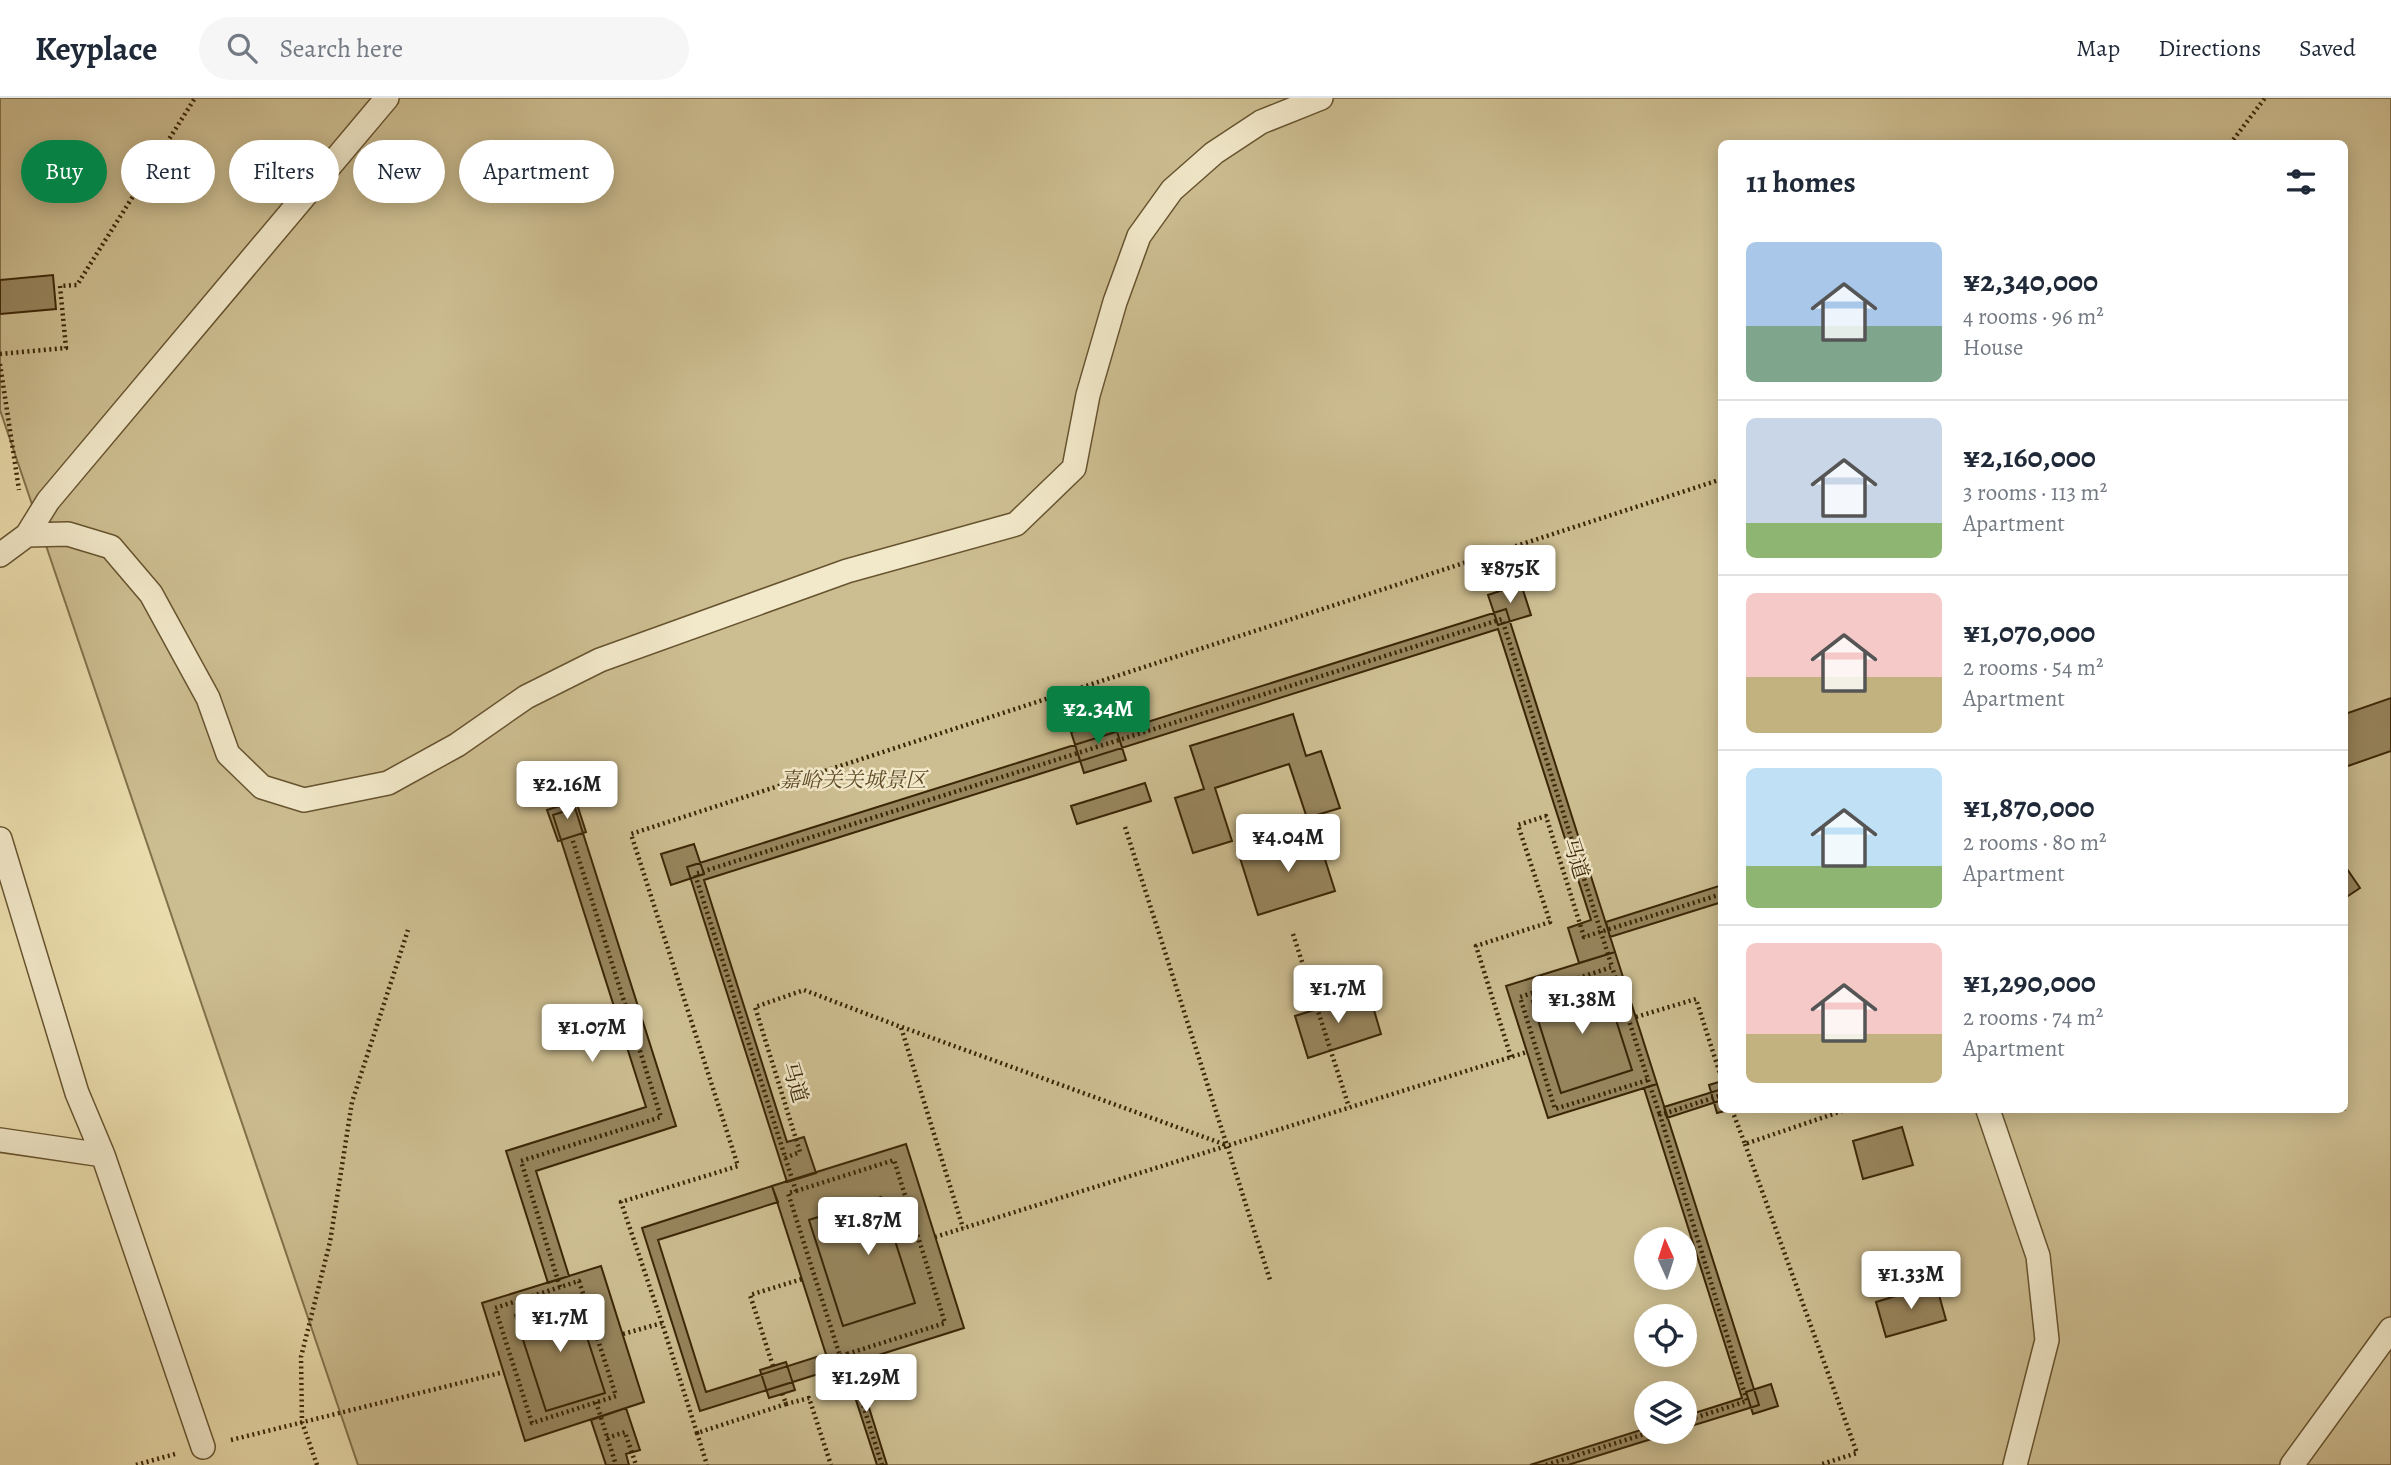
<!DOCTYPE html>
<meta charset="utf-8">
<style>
:root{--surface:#fff;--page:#f6f6f7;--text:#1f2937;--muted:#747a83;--line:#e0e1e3;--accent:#0b8043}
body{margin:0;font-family:Alegreya,"Noto Serif SC",serif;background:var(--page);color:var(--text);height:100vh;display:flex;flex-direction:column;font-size:26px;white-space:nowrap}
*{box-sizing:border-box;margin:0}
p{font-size:23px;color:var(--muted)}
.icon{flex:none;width:38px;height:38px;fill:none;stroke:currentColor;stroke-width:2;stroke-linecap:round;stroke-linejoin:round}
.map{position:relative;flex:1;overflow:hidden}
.details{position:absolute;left:1718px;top:42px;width:630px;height:973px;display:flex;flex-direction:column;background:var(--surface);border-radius:10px;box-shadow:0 4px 18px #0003}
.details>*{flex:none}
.guide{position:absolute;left:21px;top:42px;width:665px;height:63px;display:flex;gap:14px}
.needle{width:46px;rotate:357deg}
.controls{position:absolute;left:1634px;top:1129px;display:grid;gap:14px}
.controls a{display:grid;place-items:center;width:63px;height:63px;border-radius:50%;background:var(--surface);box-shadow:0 4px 18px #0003;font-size:35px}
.price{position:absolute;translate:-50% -60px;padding:0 16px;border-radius:7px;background:#fff;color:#222;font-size:23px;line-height:46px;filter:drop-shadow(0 2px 4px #0008)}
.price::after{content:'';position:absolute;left:50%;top:42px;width:21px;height:16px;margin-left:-10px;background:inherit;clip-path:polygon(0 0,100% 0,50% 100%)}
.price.active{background:var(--accent);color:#fff}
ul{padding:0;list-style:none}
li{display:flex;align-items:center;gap:21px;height:175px;padding:0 28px}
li+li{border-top:2px solid var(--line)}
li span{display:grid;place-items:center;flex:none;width:196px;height:140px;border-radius:10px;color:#555}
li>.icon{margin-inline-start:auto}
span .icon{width:84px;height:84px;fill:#fffc;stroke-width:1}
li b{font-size:30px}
h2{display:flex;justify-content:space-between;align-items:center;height:84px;padding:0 28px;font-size:30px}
.tag{padding:0 24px;border-radius:32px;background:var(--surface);box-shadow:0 4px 18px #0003;font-size:24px;line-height:63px}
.tag.active{background:var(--accent);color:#fff}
header{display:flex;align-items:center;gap:42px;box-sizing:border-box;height:98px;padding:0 35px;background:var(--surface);border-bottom:2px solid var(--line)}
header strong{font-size:33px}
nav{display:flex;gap:38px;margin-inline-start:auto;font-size:24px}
.search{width:490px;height:63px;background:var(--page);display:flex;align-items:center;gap:18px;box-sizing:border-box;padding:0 24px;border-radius:38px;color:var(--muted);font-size:26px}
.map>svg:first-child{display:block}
.green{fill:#cdbe91;stroke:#84724c;stroke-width:2;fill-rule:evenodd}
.building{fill:#97855d;stroke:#3b2606;stroke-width:2}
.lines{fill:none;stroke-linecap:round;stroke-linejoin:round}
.service-casing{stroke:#675430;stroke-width:26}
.path{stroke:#3b2606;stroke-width:4.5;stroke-dasharray:2 3.5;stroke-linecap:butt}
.service{stroke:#f2e9ca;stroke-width:23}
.labels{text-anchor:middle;stroke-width:5;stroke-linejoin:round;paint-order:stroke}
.park-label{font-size:21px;font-style:italic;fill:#604c29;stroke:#f2e9ca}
.street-label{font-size:21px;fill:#3b2606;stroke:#f2e9ca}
</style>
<header>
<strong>Keyplace</strong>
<div class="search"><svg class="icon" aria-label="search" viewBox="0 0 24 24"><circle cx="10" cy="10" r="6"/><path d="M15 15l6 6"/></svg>Search here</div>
<nav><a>Map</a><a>Directions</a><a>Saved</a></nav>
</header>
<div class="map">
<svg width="2391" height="1367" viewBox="0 0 2391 1367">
<rect width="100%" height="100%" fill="#ebddad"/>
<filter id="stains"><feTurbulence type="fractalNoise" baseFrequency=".00286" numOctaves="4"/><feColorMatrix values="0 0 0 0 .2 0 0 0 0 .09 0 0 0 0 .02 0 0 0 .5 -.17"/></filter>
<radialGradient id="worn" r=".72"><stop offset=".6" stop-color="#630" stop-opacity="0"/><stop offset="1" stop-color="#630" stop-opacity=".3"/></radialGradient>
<path class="green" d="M0 0H2391V1367H358L0 312ZM1722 46H2345V1012H1722ZM1647 1141H1685V1180H1647ZM1647 1218H1685V1256H1647ZM1647 1295H1685V1334H1647Z"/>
<path class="building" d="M53 177 56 211 0 216V182Z
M1521 486 1531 517 1498 527 1488 497Z
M1506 511 1615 854 1579 865 1568 830 1591 822 1498 531 704 782 787 1044 804 1039 816 1075 787 1084 687 769Z
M2391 600V653L2345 669V616Z
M1293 616 1306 658 1321 653 1340 710 1307 720 1289 666 1215 690 1232 743 1193 755 1175 700 1204 691 1190 648Z
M1113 621 1126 662 1084 675 1071 634Z
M1145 685 1151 703 1077 726 1071 708Z
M576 703 586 734 558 743 547 712Z
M575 710 676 1028 536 1073 569 1178 548 1185 506 1053 646 1009 553 717Z
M1317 736 1335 793 1258 817 1240 760Z
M694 746 704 776 671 787 661 756Z
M2345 768 2360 790 2345 800Z
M1722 787V804L1610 839 1606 824Z
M1615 854 1657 986 1548 1020 1506 888Z
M1603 881 1632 972 1561 995 1532 903Z
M1369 895 1381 936 1308 960 1295 918Z
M1722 983V1012H1729L1717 1015 1709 987Z
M1657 986 1759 1307 1685 1330V1318L1742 1300 1644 990Z
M1722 991V1002L1667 1020 1664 1009Z
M1902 1029 1913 1067 1863 1081 1853 1043Z
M906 1046 964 1230 831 1272 772 1088Z
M772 1088 778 1104 658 1142 706 1294 826 1256 831 1272 700 1313 642 1130Z
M881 1099 915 1205 843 1228 809 1122Z
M601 1168 644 1304 525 1343 482 1205Z
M1936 1186 1946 1222 1886 1239 1876 1204Z
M574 1199 605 1295 546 1313 515 1217Z
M786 1264 795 1292 769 1300 760 1272Z
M855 1265 887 1367H877L845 1268Z
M1771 1286 1778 1308 1753 1316 1746 1294Z
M626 1310 640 1352 626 1356 629 1367H606L591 1322Z
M1647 1330V1334H1674L1568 1367H1530Z"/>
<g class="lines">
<g class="service-casing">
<path id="service" d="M27 437 48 403 387 0
M0 457 27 437 68 436 111 449 151 496 208 600 228 656 262 689 304 702 388 685 457 647 526 599 600 562 847 473 1016 426 1074 370 1088 297 1115 204 1139 138 1172 92 1214 55 1261 24 1321 0
M0 741 77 995 103 1057 203 1349
M1988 1012 2038 1158 2047 1242 2015 1367
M0 1042 103 1057
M2292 1367 2391 1231"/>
</g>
<path class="path" d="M2230 46 2265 0
M0 256 66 250 60 188 77 187 195 0
M0 266 19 392
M1125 729 1270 1182
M1293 836 1349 1009
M1636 919 1696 901 1722 982
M902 929 1226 1047
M1511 959 1476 848 1550 824 1518 727 1546 718 1584 839 1722 796
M1648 982 1660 1017
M1732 1012 1745 1046 1845 1012
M1745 1046 1857 1355 1819 1367
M785 1060 800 1054 755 909 804 892 901 929 963 1130
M796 1093 894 1062 945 1225 847 1256
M935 1139 1527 954
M579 1183 616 1298 532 1325 495 1210Z
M560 1189 521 1063 661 1019 572 740
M662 1225 621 1104 738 1068 631 736 1722 381
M623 1236 662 1225 697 1335 786 1306 782 1295
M773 1268 750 1197 802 1181
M596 1304 616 1367
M786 1306 809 1300 831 1367
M1685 1323 1747 1303 1660 1017 1722 997
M697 1335 707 1367
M607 1340 625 1334 636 1367
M231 1342 504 1274
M136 1367 175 1356
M317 1367 302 1324 301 1259 330 1144 352 1004 408 832
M882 1367 847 1256 840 1258 788 1095 796 1093 695 776 1502 521 1612 869 1520 899 1555 1011 1648 982 1612 869
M1546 1367 1651 1334"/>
<use href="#service" class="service"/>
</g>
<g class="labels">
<g class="park-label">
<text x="853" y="689">嘉峪关关城景区</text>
</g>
<g class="street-label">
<text transform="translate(1576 760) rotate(72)" y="7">马道</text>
<text transform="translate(795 984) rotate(73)" y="7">马道</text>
</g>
</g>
<rect width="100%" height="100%" filter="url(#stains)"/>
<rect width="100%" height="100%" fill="url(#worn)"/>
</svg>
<div class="controls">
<a><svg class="needle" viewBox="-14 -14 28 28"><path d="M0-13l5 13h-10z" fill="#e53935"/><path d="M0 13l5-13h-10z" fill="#747a83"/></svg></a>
<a><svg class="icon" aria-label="locate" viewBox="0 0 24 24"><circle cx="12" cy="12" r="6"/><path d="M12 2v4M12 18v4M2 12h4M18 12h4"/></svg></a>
<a><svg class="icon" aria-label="layers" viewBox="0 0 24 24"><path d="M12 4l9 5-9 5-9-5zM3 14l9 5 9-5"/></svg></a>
</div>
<b class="price" style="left:1510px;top:507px">¥875K</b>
<b class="price active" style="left:1098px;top:648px">¥2.34M</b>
<b class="price" style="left:567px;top:723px">¥2.16M</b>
<b class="price" style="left:1288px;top:776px">¥4.04M</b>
<b class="price" style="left:1338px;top:927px">¥1.7M</b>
<b class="price" style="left:1582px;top:938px">¥1.38M</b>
<b class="price" style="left:592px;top:966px">¥1.07M</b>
<b class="price" style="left:868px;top:1159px">¥1.87M</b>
<b class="price" style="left:1911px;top:1213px">¥1.33M</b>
<b class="price" style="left:560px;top:1256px">¥1.7M</b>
<b class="price" style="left:866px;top:1316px">¥1.29M</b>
<div class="guide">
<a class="tag active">Buy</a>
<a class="tag">Rent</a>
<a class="tag">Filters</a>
<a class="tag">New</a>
<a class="tag">Apartment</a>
</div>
<section class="details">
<h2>11 homes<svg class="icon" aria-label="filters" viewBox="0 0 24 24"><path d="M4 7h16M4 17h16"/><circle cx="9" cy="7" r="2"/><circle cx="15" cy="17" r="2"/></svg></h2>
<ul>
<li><span style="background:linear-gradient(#a9c7e8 60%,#7fa58c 0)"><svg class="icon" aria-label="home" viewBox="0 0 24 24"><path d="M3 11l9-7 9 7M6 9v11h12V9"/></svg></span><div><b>¥2,340,000</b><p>4 rooms · 96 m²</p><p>House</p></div></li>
<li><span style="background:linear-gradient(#c9d6e8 75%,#8fb573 0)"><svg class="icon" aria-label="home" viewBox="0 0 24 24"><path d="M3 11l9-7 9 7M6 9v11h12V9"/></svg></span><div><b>¥2,160,000</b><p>3 rooms · 113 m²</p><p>Apartment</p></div></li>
<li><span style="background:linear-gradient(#f6c9c9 60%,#c2b280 0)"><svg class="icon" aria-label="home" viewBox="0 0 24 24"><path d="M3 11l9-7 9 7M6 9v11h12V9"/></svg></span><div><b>¥1,070,000</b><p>2 rooms · 54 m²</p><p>Apartment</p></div></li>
<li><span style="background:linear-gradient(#bfe0f5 70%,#8fb573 0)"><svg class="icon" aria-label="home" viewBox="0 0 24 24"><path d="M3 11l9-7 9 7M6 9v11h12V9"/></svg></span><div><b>¥1,870,000</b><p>2 rooms · 80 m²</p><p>Apartment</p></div></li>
<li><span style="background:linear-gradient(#f6c9c9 65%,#c2b280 0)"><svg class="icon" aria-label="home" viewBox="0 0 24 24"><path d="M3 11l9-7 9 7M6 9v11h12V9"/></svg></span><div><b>¥1,290,000</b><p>2 rooms · 74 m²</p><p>Apartment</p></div></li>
</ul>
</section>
</div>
